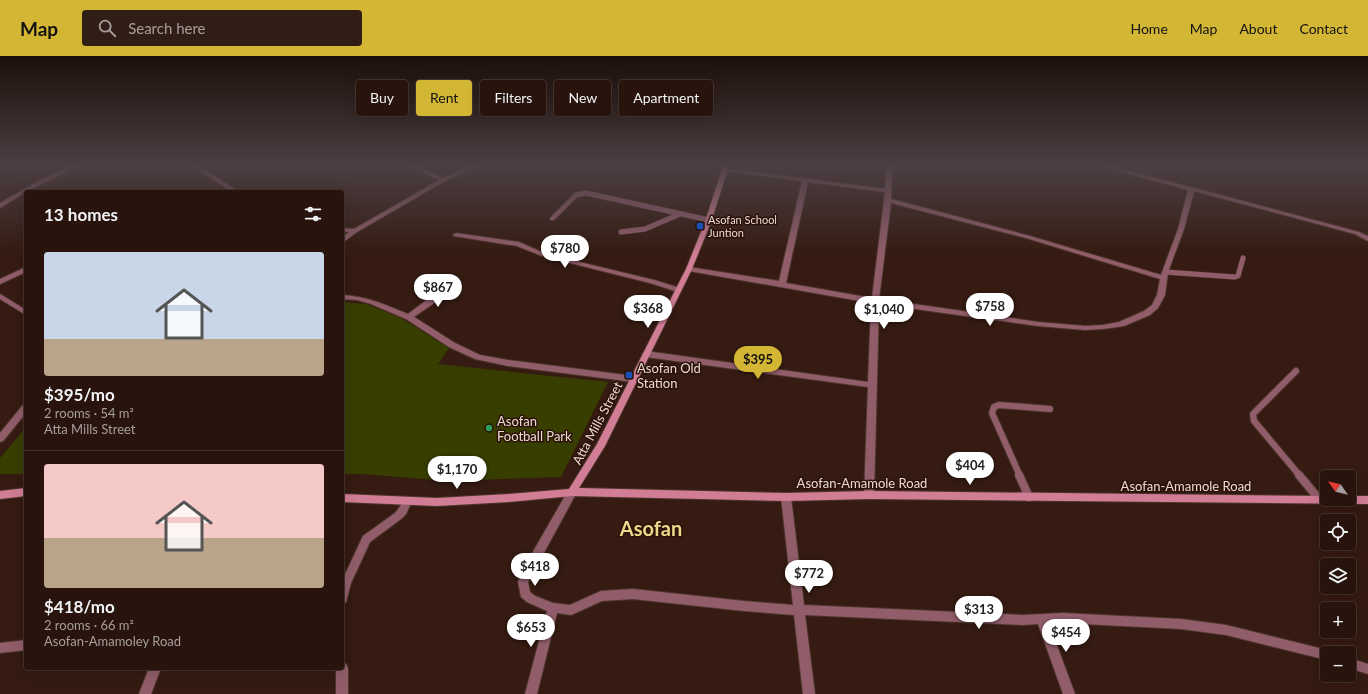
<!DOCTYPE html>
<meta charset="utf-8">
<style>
:root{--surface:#28140d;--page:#301d16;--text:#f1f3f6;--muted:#a59e9d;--line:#44332e;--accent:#d4b635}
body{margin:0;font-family:Lato,sans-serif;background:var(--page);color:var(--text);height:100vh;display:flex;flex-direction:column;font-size:15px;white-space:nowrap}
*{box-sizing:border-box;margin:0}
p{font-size:13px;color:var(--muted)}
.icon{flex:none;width:22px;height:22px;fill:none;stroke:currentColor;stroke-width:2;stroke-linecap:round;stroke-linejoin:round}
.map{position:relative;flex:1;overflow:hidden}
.drawer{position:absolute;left:24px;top:134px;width:320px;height:480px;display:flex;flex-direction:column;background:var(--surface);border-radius:4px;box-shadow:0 4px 16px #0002,0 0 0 1px var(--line)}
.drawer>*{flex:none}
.banner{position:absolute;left:356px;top:24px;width:380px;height:36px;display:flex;gap:8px}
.needle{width:26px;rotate:304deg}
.tools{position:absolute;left:1320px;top:414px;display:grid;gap:8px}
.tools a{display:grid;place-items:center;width:36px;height:36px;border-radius:4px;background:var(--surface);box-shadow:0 4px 16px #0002,0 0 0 1px var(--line);font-size:20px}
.price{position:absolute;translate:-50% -34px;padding:0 9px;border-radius:14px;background:#fff;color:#222;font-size:13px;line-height:26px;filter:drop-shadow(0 1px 2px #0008)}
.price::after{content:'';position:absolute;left:50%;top:24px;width:12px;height:9px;margin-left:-6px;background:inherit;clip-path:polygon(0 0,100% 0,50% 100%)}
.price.on{background:var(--accent);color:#111}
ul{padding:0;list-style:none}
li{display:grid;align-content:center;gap:8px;height:212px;padding:0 20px}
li+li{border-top:1px solid var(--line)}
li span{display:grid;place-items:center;height:124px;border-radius:4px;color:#555}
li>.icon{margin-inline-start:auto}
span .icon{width:72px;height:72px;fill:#fffc;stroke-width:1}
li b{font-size:17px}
h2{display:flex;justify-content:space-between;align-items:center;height:48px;padding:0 20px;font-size:17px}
.pill{padding:0 14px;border-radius:4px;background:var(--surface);box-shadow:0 4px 16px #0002,0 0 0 1px var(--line);font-size:14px;line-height:36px}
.pill.on{background:var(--accent);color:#111}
header{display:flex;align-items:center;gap:24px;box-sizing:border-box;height:56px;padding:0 20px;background:var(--accent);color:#111}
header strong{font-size:19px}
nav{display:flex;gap:22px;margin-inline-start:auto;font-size:14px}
.search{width:280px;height:36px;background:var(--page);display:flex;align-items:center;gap:10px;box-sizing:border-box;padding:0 14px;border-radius:4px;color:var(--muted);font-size:15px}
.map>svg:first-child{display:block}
.green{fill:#383d00}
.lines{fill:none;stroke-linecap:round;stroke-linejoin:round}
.lane-far2-casing{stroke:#4f362c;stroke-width:6}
.lane-far1-casing{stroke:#4f362c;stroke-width:8}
.lane-casing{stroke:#4f362c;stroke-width:10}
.street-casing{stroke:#4f362c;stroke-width:2}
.secondary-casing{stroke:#4f362c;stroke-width:2}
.lane-far2{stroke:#915d6b;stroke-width:5}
.lane-far1{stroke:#915d6b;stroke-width:6}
.lane{stroke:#915d6b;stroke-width:8}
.street{fill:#915d6b;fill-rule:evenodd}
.secondary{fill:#d07d95;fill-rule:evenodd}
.transit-dot{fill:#1a4fb4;stroke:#2a1208;stroke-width:1.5}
.leisure-dot{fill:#2e9e5b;stroke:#2a1208;stroke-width:1.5}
.labels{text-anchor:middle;stroke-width:3;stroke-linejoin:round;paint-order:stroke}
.far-poi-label{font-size:11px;fill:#ecdad3;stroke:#2a1208;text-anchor:start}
.poi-label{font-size:13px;fill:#ecdad3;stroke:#2a1208;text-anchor:start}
.street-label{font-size:13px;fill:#ecdad3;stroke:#2a1208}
.near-district-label{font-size:20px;font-weight:bold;fill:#edd98b;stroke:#2a1208}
</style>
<header>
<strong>Map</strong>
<div class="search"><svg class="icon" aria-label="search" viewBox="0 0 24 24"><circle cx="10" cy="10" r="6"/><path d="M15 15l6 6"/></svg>Search here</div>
<nav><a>Home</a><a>Map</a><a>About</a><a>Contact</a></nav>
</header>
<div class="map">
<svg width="1368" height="638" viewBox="0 0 1368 638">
<rect width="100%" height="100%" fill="#351b11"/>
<path class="green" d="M342 246 366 248 401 262 449 292 438 308 608 326 561 421 447 425 361 418H342Z
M26 371V418H0V402Z"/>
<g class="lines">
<g class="lane-far2-casing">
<path id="lane-far2" d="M576 139 586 137 709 164
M621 176 645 173 680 158
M1165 216 1235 221 1238 220 1243 202"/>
</g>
<g class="lane-far1-casing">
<path id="lane-far1" d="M1296 315 1253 358 1254 365 1300 420
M1020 420 992 357 994 351 999 349 1050 353"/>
</g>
<g class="lane-casing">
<path id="lane" d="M1019 419 1029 441
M1299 419 1319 443"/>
</g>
<g class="street-casing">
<path id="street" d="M70 110H77L26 136 0 152V147L35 127Z
M193 110H199L239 136H232Z
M409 110H416L443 122 472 110H479L445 125 357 176 342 187V182L349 176H342V172L354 173 439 124Z
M886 110H892L891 143 1030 180 1161 219 1178 173 1188 134 1103 111 1102 110H1111L1359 176 1368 180V185L1355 178 1194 135 1184 173 1168 216 1165 239 1158 252 1150 259 1124 270 1103 273 1085 274 1038 270 879 248 874 439 872 442 869 443 866 442 864 439 868 331 646 301 642 298 646 295 868 326 871 247 689 215 686 213 689 211 779 225 802 125 726 115 723 113 724 112 885 133ZM808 126 885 136 872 242 786 227ZM891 147 1026 182 1160 223 1157 239 1152 249 1144 255 1119 266 1103 269 1085 270 1038 266 879 243Z
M576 137 578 138V140L554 164H550V162L574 138Z
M456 177 519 186 546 198 654 224 680 232 682 234 678 236 650 227 542 200 517 190 454 180 453 179Z
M26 211V216L0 228V223Z
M453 224 455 225 456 226 455 227 434 247 414 261 455 287 480 299 508 304 634 320 638 323 634 326 508 310 475 303 449 291 406 263 371 248 357 244 342 243V239C366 240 386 249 408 258L428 243 451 225Z
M0 238 26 254V259L0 243Z
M26 348V357L3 385 0 386V377L23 349Z
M572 432 575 433 577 436 528 526 530 536 535 540 553 547 570 549 601 535 633 533 744 545 793 549 781 441 783 438 786 437 789 438 791 441 804 549 1023 559 1063 557 1181 563 1226 569 1327 594 1331 595 1332 597H1327V604L1226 579 1181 573 1063 567 1049 568 1075 638H1063L1038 568 1023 569 805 559 815 638H803L794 559 744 555 633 543 602 545 571 559 557 557 537 638H525L547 555 527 546 521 541 518 526 526 508 569 433Z
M407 441 410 442 412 445 406 458 401 463 370 486 351 527 346 546 342 548V525L363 480 395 457 399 452 404 442Z
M26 584V594L0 597V587Z
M1349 602 1368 608V618L1349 612Z
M342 607 346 608 348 612V638H336V612H342Z
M149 612H161L151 638H139Z"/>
</g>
<g class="secondary-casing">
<path id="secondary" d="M723 110H729L711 166 692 213 605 390 579 432 786 437 869 435 1327 440V443H1349V440H1368V448L869 443 786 445 572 440 509 446 437 450 342 446V438L437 442 509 438 569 433 597 388 686 213 705 166Z
M26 432V440L0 443V435Z"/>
</g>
<use href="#lane-far2" class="lane-far2"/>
<use href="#lane-far1" class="lane-far1"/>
<use href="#lane" class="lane"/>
<use href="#street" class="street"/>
<use href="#secondary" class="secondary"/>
</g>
<linearGradient id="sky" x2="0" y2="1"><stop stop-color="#1d0f09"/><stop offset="0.55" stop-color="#4b3f43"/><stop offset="1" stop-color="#4b3f43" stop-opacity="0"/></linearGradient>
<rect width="1368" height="199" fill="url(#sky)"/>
<g class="transit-dot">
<rect x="696" y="166" width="8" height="8" rx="2"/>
<rect x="625" y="315" width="8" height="8" rx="2"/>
</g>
<circle class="leisure-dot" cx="489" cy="372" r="4"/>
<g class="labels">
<g class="far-poi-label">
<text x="708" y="168">Asofan School<tspan x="708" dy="13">Juntion</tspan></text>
</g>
<g class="poi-label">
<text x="637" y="317">Asofan Old<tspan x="637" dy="15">Station</tspan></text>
<text x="497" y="370">Asofan<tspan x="497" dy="15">Football Park</tspan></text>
</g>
<g class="street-label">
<text transform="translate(597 367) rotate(-62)" y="5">Atta Mills Street</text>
<text x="862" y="432">Asofan-Amamole Road</text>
<text x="1186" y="435">Asofan-Amamole Road</text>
</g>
<g class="near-district-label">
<text x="651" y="480">Asofan</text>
</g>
</g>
</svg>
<div class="tools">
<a><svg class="needle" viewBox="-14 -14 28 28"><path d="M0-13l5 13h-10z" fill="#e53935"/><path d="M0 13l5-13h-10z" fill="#a59e9d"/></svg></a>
<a><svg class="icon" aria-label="locate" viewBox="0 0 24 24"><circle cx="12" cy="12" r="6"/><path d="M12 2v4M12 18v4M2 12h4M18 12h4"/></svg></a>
<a><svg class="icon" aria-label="layers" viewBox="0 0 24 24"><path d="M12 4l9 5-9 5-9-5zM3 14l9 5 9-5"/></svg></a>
<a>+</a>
<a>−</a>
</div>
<b class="price" style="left:565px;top:213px">$780</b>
<b class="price" style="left:438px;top:252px">$867</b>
<b class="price" style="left:990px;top:271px">$758</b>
<b class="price" style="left:648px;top:273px">$368</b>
<b class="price" style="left:884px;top:274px">$1,040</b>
<b class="price on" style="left:758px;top:324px">$395</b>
<b class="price" style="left:970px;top:430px">$404</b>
<b class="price" style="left:457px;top:434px">$1,170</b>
<b class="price" style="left:535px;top:531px">$418</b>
<b class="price" style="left:809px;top:538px">$772</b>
<b class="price" style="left:979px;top:574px">$313</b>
<b class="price" style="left:531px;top:592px">$653</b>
<b class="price" style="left:1066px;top:597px">$454</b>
<div class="banner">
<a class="pill">Buy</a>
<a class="pill on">Rent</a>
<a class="pill">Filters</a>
<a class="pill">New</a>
<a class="pill">Apartment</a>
</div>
<section class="drawer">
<h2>13 homes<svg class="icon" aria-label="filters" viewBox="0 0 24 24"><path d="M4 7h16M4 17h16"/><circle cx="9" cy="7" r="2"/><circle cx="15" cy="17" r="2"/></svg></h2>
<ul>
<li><span style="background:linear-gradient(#c9d6e8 70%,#b9a48a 0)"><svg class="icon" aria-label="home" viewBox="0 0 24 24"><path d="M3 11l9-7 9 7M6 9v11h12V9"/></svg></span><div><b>$395/mo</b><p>2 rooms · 54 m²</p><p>Atta Mills Street</p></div></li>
<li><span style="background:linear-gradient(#f6c9c9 60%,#b9a48a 0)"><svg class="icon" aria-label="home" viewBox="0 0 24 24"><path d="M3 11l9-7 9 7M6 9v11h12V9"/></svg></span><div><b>$418/mo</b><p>2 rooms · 66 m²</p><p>Asofan-Amamoley Road</p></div></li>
</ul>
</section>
</div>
